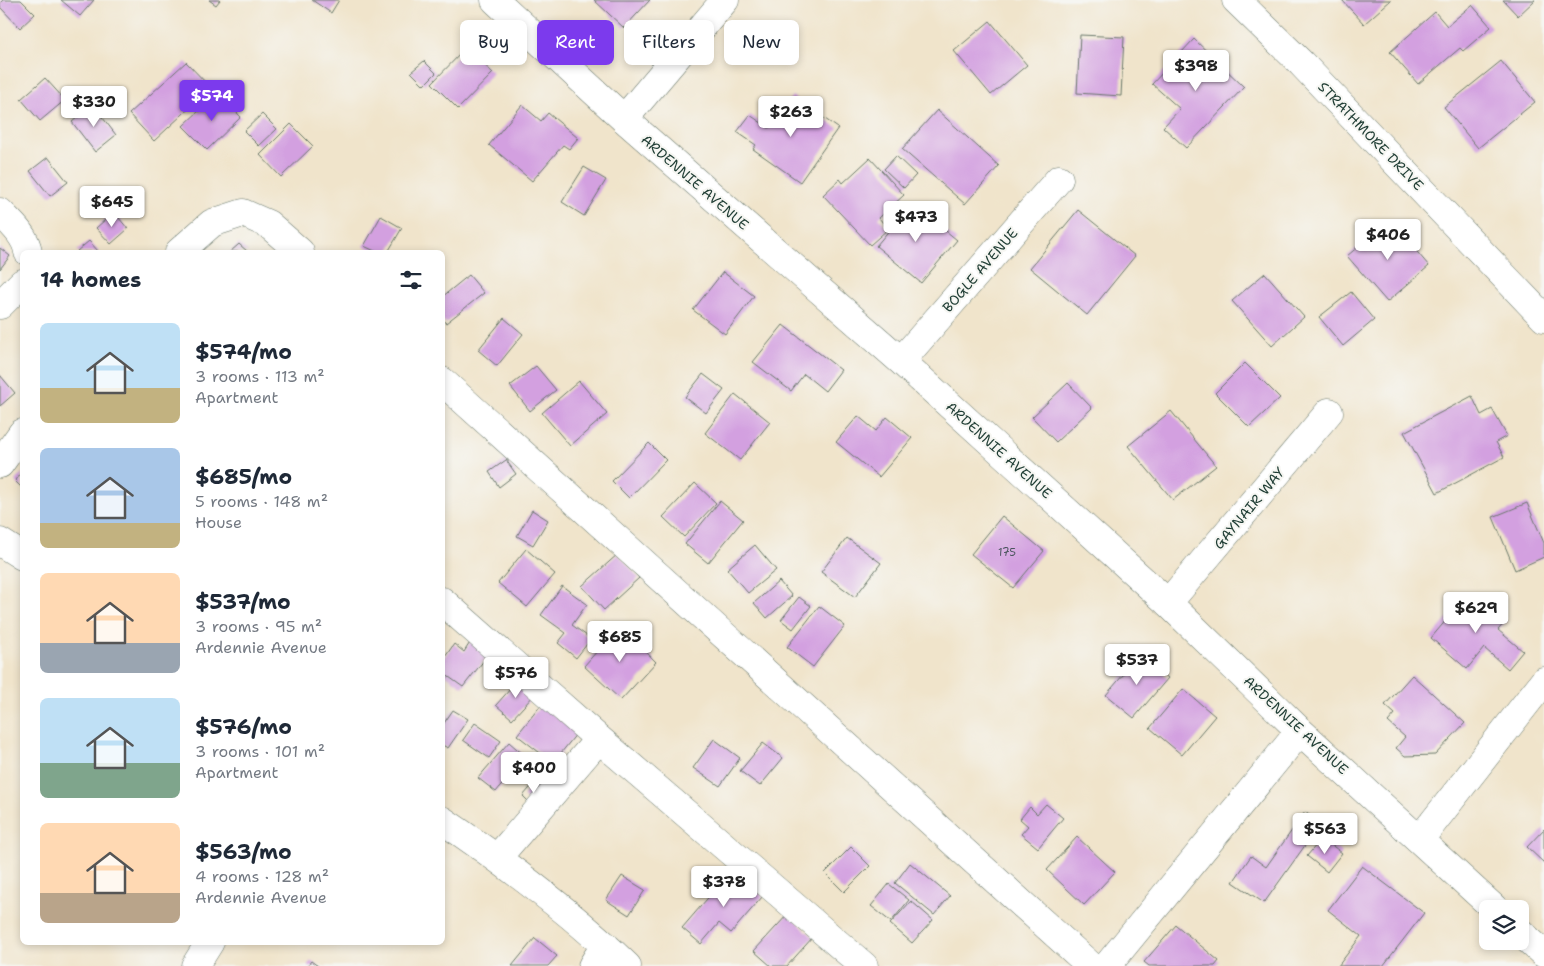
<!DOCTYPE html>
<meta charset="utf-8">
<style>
:root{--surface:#fff;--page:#f2f2f3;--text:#1f2937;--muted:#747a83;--accent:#7c3aed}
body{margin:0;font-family:"Shantell Sans",sans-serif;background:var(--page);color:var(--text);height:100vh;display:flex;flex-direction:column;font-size:19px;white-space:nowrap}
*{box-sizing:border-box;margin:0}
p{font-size:16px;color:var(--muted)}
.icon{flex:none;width:28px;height:28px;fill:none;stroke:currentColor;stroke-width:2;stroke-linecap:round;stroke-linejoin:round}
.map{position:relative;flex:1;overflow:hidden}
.panel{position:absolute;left:20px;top:250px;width:425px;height:695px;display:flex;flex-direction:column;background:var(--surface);border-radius:8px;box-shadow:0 2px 8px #0003}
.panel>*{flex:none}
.guide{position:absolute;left:460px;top:20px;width:475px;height:45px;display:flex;gap:10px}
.buttons{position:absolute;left:1479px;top:900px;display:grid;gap:10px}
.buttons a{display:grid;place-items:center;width:50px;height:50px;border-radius:8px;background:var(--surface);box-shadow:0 2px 8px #0003;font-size:25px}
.price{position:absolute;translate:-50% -42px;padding:0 11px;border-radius:5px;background:#fff;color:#222;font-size:16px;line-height:32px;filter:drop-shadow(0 1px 2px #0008)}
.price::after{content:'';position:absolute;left:50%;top:30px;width:15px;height:11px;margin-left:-8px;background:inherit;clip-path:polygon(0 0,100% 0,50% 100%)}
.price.selected{background:var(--accent);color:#fff}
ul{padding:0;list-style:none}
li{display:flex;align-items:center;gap:15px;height:125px;padding:0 20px}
li span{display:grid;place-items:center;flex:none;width:140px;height:100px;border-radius:8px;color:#555}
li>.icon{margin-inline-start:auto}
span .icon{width:60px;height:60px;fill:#fffc;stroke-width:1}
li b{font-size:21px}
h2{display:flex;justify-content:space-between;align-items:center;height:60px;padding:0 20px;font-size:21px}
.tag{padding:0 18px;border-radius:8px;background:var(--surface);box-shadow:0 2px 8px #0003;font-size:18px;line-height:45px}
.tag.selected{background:var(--accent);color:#fff}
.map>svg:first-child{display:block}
.building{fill:#d3a0e0}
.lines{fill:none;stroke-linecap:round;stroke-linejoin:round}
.minor-casing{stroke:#687769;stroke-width:29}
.minor{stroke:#fff;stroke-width:28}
.labels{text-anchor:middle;stroke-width:4;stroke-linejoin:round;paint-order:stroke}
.number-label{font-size:11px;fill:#4c565f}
.street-label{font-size:14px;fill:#1f3d34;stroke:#f6f6f2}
</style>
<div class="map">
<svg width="1544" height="966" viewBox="0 0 1544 966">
<rect width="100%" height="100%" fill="#f6f6f2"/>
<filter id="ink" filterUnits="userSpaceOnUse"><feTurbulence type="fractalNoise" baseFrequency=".02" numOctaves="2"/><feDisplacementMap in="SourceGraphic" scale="10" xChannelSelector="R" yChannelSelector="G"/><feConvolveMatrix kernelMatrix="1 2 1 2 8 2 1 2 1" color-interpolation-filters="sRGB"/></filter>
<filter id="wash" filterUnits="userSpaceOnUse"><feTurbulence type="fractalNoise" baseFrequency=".0096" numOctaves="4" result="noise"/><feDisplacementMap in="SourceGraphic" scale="20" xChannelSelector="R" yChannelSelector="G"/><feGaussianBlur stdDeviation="1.12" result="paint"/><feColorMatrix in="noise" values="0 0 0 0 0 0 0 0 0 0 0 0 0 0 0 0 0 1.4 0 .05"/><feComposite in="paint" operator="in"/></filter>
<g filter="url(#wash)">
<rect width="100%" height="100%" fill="#f0e4cb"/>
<g id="blocks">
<path class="building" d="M3 0H21L35 14 20 28 0 7V3Z
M61 0H94L80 16Z
M209 0H220L216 5Z
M312 0H339L331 13Z
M594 0H650L624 28Z
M1342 0H1391L1364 24Z
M1503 0H1535L1518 16Z
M1472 5 1491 27 1463 51 1460 48 1418 84 1390 52 1435 12 1447 26Z
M990 21 1027 65 991 95 954 51Z
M1080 35 1124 37 1121 96 1077 93Z
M1194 39 1244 87 1186 148 1163 127 1180 109 1152 84Z
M466 48 493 73 458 109 432 83Z
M424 61 436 73 424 85 411 72Z
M1501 61 1535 102 1478 148 1444 107Z
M186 62 211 88 154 141 129 114Z
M45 78 65 100 40 121 21 99Z
M218 93 241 117 207 150 183 126Z
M792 96 838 128 800 182 753 149 756 145 737 132 750 115 769 128Z
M93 105 116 135 95 152 72 122Z
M522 105 541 121 548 113 578 138 569 149 563 145 532 181 489 145Z
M937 110 999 166 965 204 902 149Z
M262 114 277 129 259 146 244 131Z
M291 124 313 146 281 177 260 155Z
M896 156 916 175 904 188 884 169Z
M48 157 68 182 50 196 30 171Z
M870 158 904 195 879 218 888 229 870 245 823 195 840 179 843 183Z
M584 167 606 180 584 216 562 202Z
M912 203 957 240 921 283 876 246Z
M1078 210 1135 256 1087 315 1030 268Z
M114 212 128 229 111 244 96 228Z
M381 216 402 228 388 252H377L364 246Z
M1390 220 1429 266 1387 302 1347 256Z
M89 241 99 252H79L77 251Z
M239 244 248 252H230Z
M0 248 10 256 0 269Z
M723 272 754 296 725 334 693 310Z
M1265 273 1304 317 1272 346 1232 301Z
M469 275 484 293 446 323 442 320V297Z
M1351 292 1374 320 1343 346 1319 317Z
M504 318 523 334 497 366 478 350Z
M783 325 841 370 825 391 804 374 791 391 753 362Z
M1245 363 1280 398 1249 427 1215 393Z
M536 366 556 390 530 411 510 386Z
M703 374 724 390 706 413 685 397Z
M0 375 15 393 0 406Z
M579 381 607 414 570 446 542 413Z
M1068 383 1092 408 1056 442 1032 417Z
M735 394 770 422 740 460 705 433Z
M1472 396 1481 415 1492 409 1507 436 1496 442 1504 457 1437 493 1404 432Z
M1171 411 1216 466 1173 500 1128 446Z
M858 416 876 431 887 417 912 438 879 477 836 442Z
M649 443 666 460 629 498 612 481Z
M506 460 516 474 499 487 489 472Z
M22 473V488L15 481Z
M695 483 716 503 684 537 663 517Z
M720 501 743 520 708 563 685 544Z
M1527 503 1544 543V557L1515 570 1493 517Z
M532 510 548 520 533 545 517 536Z
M1002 516 1044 551 1013 588 971 554Z
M847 538 881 563 855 597 821 572Z
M755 545 776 570 748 593 727 569Z
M526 549 555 574 527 607 498 583Z
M618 554 639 578 604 610 582 586Z
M779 581 792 596 767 618 754 603Z
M562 586 587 604 572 625 591 639 576 658 558 643 566 633 541 615Z
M1470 592 1506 621 1498 630 1523 651 1508 669 1484 648 1467 669 1431 638Z
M799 597 811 606 793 629 781 620Z
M819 606 845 626 813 667 787 647Z
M620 625 656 662 621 700 584 666Z
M471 641 489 654 463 687 442 672V655L445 657 454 644 464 652Z
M1141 654 1168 678 1134 718 1106 695Z
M1412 675 1465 723 1435 755 1405 756 1396 748 1405 737 1388 722 1395 714 1385 705Z
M520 678 536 693 512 719 496 705Z
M1183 689 1215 716 1182 755 1150 728Z
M541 705 577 733 553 763 517 735Z
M453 710 468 719 448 748 442 745V726Z
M475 723 501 741 489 758 463 740Z
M714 739 740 758 720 786 693 768Z
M509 742 525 756 496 792 478 778Z
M763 743 783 758 760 786 740 771Z
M535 782 546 792 533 806 523 796Z
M1046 804 1063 818 1038 848 1021 834 1028 826 1020 819 1030 807 1037 814Z
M1305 812 1321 823 1264 903 1233 882 1251 856 1266 867Z
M1544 829V863L1527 847Z
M1077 837 1115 872 1084 905 1047 870Z
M1322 838 1342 853 1327 872 1307 856Z
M851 847 870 866 844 892 825 873Z
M910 863 950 896 934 915 895 883Z
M1362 866 1424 913 1383 966H1338L1361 936 1328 910Z
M732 870 763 896 731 933 719 923 701 944 682 928Z
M622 876 645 890 629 915 606 900Z
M889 884 909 900 891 922 871 906Z
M911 901 933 920 912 943 890 924Z
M788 914 813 937 787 966H771L754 951Z
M1176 925 1219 961 1215 966H1149L1144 962Z
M535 938 557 956 548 966H512Z
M311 961 318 966H307Z"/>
</g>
</g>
<g filter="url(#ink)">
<use href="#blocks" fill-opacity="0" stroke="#687769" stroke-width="1"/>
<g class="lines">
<g class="minor-casing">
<path id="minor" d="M495 0 624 119 901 361 1168 603 1300 731 1495 909
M1236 0 1301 63 1544 318
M624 119 725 0
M0 212C11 223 26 236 28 252
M179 252 212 223 243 213 268 224 300 252
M0 305 22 283
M901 361 1059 179
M442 381 1091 966
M0 464 22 433
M0 542 22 556
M442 601 599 739 864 966
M1168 603 1329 412
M442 820C507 864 571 912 627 966
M1420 839 1544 681
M498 857 599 739
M1520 932 1544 954
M195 966 210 942
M592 966 605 945
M1107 966 1300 731"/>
</g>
<use href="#minor" class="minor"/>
</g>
</g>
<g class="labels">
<g class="number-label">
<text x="1007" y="556">175</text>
</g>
<g class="street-label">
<text transform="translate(1371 136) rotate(46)" y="5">STRATHMORE DRIVE</text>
<text transform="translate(695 182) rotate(41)" y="5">ARDENNIE AVENUE</text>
<text transform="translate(980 270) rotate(-49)" y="5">BOGLE AVENUE</text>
<text transform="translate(999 450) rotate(42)" y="5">ARDENNIE AVENUE</text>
<text transform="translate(1249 508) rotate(-50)" y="5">GAYNAIR WAY</text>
<text transform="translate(1296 725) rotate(43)" y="5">ARDENNIE AVENUE</text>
</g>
</g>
</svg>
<div class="buttons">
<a><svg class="icon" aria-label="layers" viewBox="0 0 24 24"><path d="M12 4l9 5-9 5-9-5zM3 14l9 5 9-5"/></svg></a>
</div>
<b class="price" style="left:1196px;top:92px">$398</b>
<b class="price selected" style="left:212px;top:122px">$574</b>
<b class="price" style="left:94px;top:128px">$330</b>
<b class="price" style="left:791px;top:138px">$263</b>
<b class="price" style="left:112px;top:228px">$645</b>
<b class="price" style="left:916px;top:243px">$473</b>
<b class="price" style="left:1388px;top:261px">$406</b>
<b class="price" style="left:1476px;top:634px">$629</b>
<b class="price" style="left:620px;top:663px">$685</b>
<b class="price" style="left:1137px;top:686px">$537</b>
<b class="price" style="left:516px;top:699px">$576</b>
<b class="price" style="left:534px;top:794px">$400</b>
<b class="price" style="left:1325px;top:855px">$563</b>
<b class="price" style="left:724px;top:908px">$378</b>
<div class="guide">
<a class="tag">Buy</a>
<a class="tag selected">Rent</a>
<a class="tag">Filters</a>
<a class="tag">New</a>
</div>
<section class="panel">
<h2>14 homes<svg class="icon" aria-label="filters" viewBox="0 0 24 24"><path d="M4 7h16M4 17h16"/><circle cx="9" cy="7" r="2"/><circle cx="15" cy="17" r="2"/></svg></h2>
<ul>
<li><span style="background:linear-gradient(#bfe0f5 65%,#c2b280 0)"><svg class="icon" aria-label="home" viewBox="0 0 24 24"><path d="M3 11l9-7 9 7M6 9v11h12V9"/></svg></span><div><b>$574/mo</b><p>3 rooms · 113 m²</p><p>Apartment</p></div></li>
<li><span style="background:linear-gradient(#a9c7e8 75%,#c2b280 0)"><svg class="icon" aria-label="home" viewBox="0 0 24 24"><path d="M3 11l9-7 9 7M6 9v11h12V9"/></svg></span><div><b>$685/mo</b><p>5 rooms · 148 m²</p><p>House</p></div></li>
<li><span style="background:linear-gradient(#ffd9b3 70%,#9aa5b1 0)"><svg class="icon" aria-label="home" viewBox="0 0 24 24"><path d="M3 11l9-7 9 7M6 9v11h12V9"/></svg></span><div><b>$537/mo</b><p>3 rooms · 95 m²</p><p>Ardennie Avenue</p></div></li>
<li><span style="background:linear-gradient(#bfe0f5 65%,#7fa58c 0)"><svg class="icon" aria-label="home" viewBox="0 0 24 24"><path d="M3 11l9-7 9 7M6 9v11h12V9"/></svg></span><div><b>$576/mo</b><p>3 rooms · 101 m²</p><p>Apartment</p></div></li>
<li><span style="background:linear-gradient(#ffd9b3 70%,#b9a48a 0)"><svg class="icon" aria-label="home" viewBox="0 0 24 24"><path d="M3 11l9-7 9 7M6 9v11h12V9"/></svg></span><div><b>$563/mo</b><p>4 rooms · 128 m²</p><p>Ardennie Avenue</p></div></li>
</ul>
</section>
</div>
